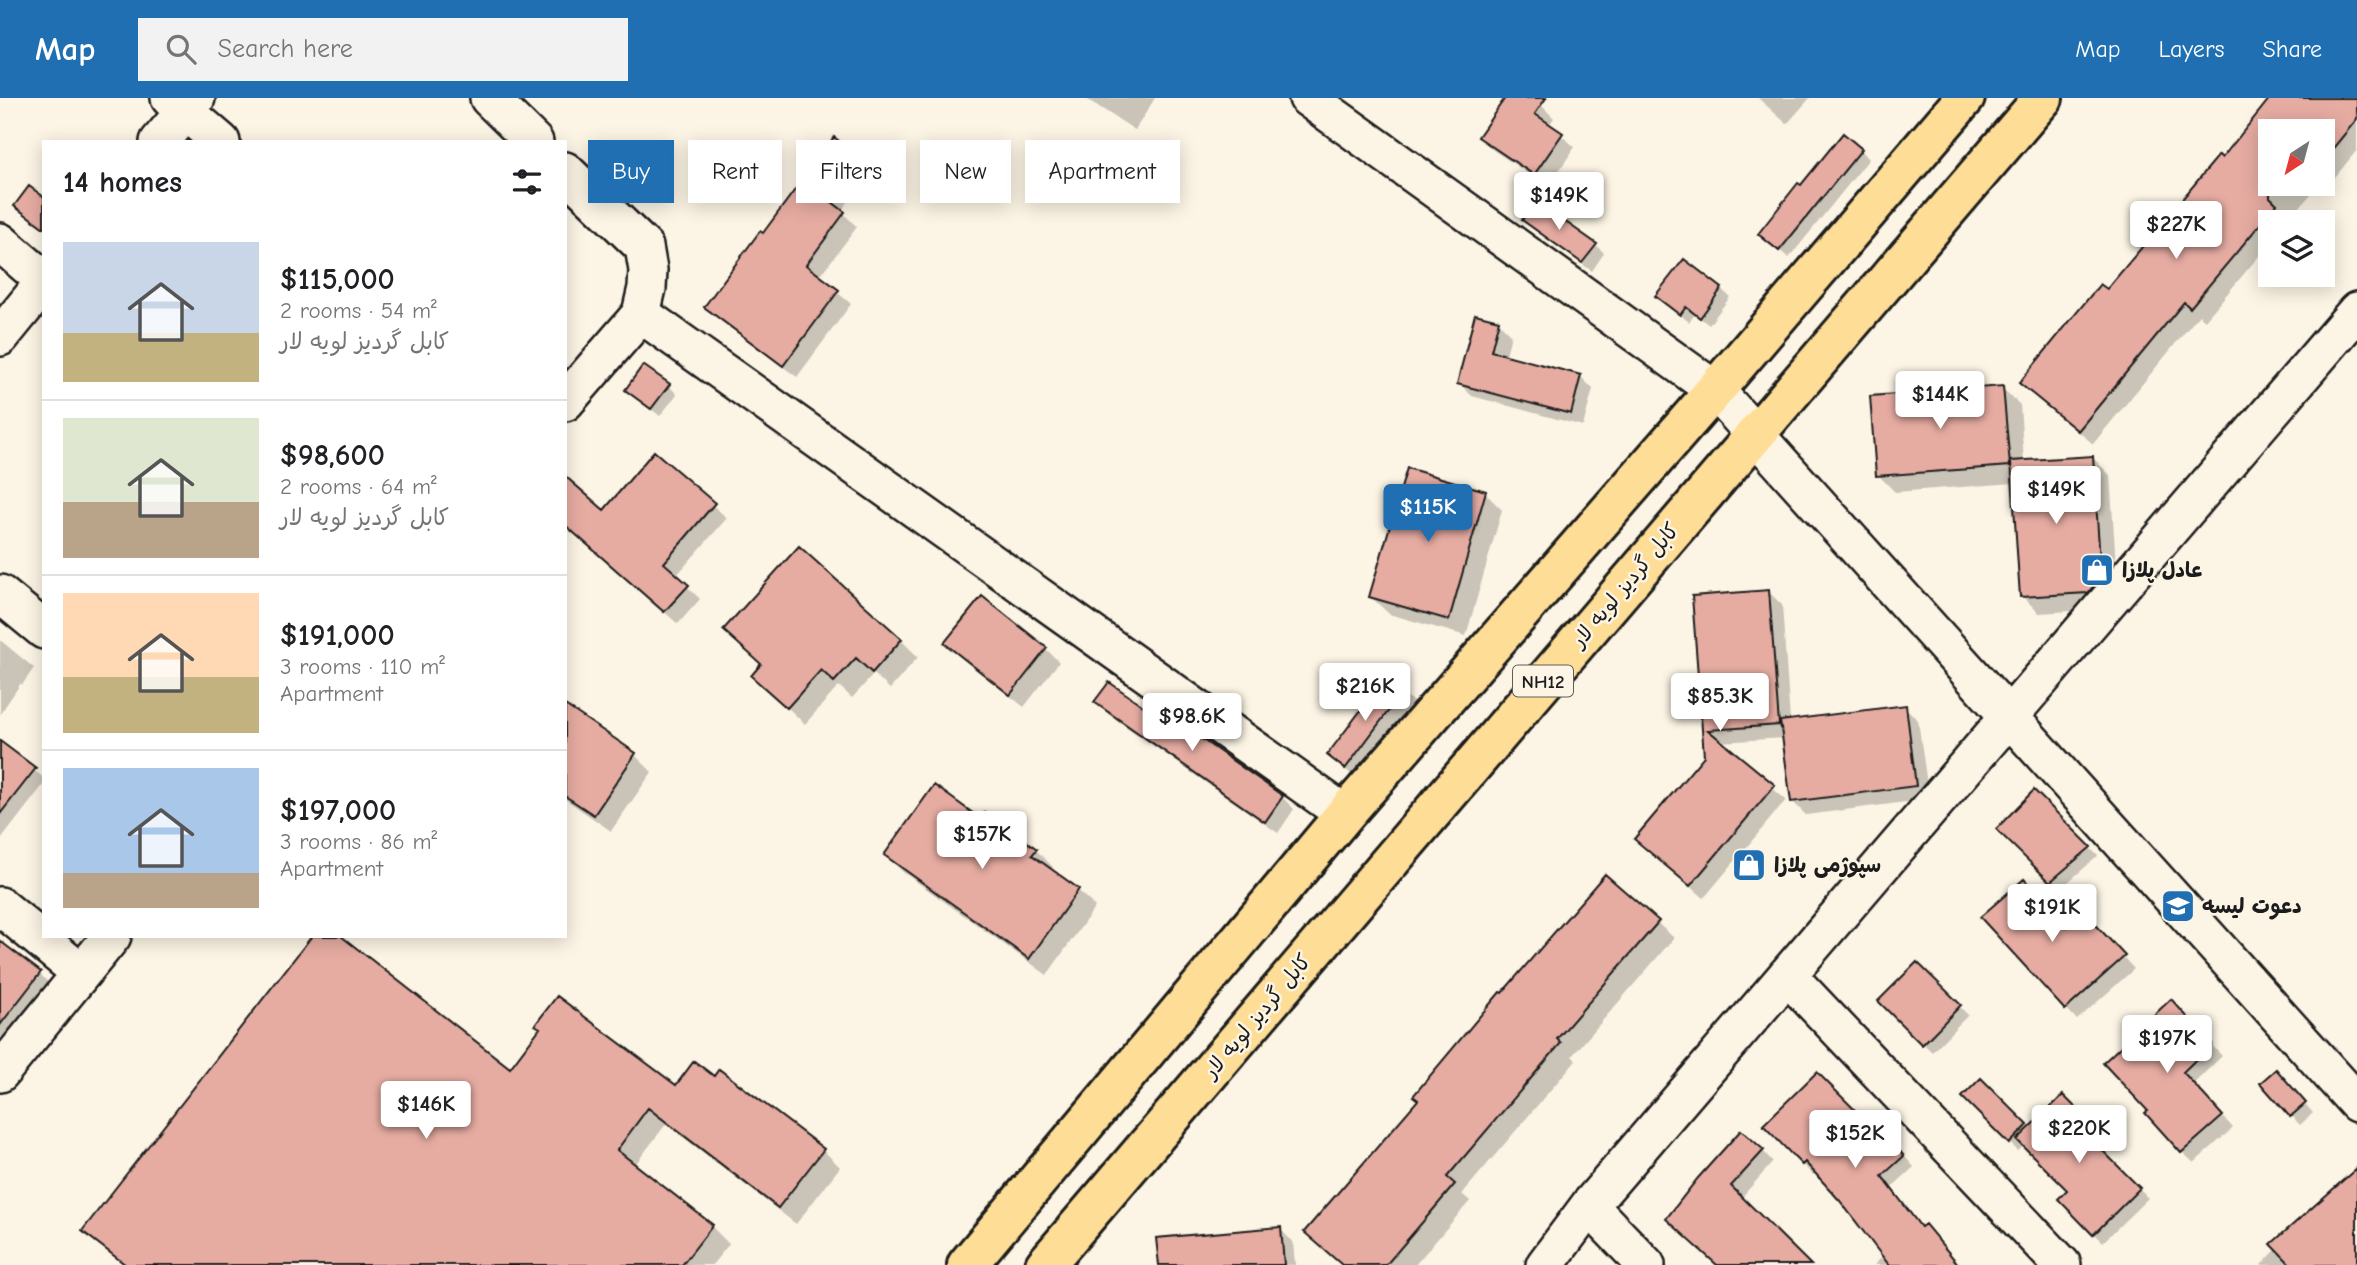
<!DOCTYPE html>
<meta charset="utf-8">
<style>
:root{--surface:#fff;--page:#f2f2f2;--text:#202124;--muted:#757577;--line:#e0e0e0;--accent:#1f6fb2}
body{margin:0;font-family:"Comic Neue","Playpen Sans Arabic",sans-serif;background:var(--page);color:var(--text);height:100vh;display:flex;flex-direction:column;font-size:26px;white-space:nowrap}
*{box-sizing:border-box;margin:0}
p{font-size:23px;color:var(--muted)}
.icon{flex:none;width:38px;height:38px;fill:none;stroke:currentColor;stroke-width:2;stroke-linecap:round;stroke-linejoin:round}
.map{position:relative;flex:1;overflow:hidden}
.side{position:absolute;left:42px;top:42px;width:525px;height:798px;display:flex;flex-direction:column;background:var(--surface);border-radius:0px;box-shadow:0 4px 18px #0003}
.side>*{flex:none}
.top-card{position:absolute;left:588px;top:42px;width:665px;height:63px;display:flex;gap:14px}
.needle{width:46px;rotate:216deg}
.fabs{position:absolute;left:2258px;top:21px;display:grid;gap:14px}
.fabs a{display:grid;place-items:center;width:77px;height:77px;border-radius:0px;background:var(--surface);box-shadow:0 4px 18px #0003;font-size:35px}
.price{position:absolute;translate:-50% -60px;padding:0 16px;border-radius:7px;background:#fff;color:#222;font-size:23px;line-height:46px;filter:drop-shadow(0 2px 4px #0008)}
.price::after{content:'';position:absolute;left:50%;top:42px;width:21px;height:16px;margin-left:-10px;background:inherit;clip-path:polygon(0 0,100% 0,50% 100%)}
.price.selected{background:var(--accent);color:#fff}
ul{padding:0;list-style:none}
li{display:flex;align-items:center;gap:21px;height:175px;padding:0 21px}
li+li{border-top:2px solid var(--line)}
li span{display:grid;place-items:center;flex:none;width:196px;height:140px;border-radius:0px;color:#555}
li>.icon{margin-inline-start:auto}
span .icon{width:84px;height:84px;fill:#fffc;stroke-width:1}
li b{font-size:30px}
h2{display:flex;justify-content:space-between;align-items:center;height:84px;padding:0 21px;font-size:30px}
.chip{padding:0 24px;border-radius:0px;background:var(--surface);box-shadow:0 4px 18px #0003;font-size:24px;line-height:63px}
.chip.selected{background:var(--accent);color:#fff}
header{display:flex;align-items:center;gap:42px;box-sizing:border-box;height:98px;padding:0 35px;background:var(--accent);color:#fff}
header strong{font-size:33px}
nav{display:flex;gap:38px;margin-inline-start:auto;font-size:24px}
.search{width:490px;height:63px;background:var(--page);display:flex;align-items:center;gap:18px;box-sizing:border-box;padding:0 24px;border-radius:0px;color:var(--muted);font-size:26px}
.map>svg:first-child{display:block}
.shadow{fill:#0003;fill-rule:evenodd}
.building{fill:#e6aca2;stroke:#1c1c1c;stroke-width:2}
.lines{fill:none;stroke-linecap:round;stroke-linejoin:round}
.minor-casing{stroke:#1c1c1c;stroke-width:42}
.highway-casing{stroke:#1c1c1c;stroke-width:44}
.minor{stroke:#fcf5e5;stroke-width:37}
.highway{stroke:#fedd96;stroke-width:38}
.labels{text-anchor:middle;stroke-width:5;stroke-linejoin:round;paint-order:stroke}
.shield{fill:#fcf5e5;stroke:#5f5d58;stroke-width:2}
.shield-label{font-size:19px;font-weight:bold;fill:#1c1c1c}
.poi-label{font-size:21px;font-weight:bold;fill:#1c1c1c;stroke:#fcf5e5;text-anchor:start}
.street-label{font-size:21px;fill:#1c1c1c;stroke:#fcf5e5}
</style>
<header>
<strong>Map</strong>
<div class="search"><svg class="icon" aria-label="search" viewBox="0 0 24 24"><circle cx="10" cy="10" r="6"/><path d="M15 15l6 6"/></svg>Search here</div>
<nav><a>Map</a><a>Layers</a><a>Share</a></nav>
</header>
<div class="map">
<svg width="2357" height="1167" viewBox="0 0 2357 1167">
<rect width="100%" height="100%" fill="#fcf5e5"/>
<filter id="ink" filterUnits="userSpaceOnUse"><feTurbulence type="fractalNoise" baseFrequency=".0143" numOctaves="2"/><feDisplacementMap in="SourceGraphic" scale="14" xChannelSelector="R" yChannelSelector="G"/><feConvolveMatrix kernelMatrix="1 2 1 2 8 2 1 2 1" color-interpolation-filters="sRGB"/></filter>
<g filter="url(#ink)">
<path class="shadow" d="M1085 0H1155L1135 32Z
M1507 0H1531L1541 7 1554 20 1549 27 1575 49 1548 89 1493 52 1480 39Z
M1758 0H1810L1787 26Z
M2272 0H2357V52L2323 94 2317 89 2287 124H2270V145L2205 222 2199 217 2093 346 2021 284 2107 194 2222 62ZM2270 33H2322V86H2270Z
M1861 52 1869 61 1789 160 1769 144 1801 89Z
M859 60 872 73 841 113 857 129 819 179 851 206 797 279 719 222 706 209 763 138Z
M1524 122 1596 147 1604 155 1592 173 1533 131Z
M1721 191 1730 199 1709 227 1695 216 1689 224 1657 198Z
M1498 224 1511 237 1506 257 1580 278 1593 291 1583 328 1472 298 1459 285Z
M668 287 677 296 660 318 627 292Z
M2002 290 2020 307 2024 364 2093 360 2110 377 2118 496 2105 511 2039 515 2022 498 2014 385 1895 394 1878 377Z
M654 355 727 420 676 478 700 501 678 526 565 426 604 414Z
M1485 395 1502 412 1466 538 1389 516 1371 499Z
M1769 494 1782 507 1790 623 1905 609 1918 622 1929 701 1806 717 1793 704 1784 640 1720 644 1786 702 1704 800 1636 741 1706 658 1694 500Z
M982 500 1046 551 1059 564 1024 609 960 558 947 545Z
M0 542 34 570 22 587 21 585 0 616Z
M901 542 918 559 890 591 874 576 852 600 839 588 805 626 753 577Z
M1403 594 1416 607 1359 683 1329 657Z
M1097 604 1170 629 1282 699 1294 711 1278 735 1108 616Z
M565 609 635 657 652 674 611 733 565 701Z
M0 645 44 680V686L0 743Z
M2034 694 2098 758 2060 791 1998 731Z
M981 723 1036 752 1053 769 1051 773 1078 792 1095 809 1047 877 903 774 886 757Z
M1606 779 1674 840 1572 958 1576 962 1462 1096 1470 1103 1415 1167H1342L1502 898Z
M1983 819 2066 831 2094 827 2134 871 2077 922Z
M0 845 40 876 52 888 9 945 0 938Z
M1917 866 1968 917 1932 954 1880 903Z
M2182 915 2222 958 2193 986 2233 1030 2194 1065 2182 1054Z
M510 972 677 989 823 1052 840 1069 796 1126 666 1026 634 1068 712 1129 729 1146 712 1167H124L85 1133Z
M2284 982 2313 1015 2300 1027 2262 985Z
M1981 983 2030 1032 2063 1000 2105 1041 2097 1049 2148 1100 2103 1144 2060 1101 2069 1092 2025 1047 2018 1053 1964 999Z
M1863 1023 1878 1029 1914 1069 1891 1090 1922 1130 1958 1167H1874L1884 1157 1841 1102 1816 1074 1813 1077 1765 1028Z
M1763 1053 1773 1064 1741 1100 1807 1167H1719L1679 1131Z
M2357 1087V1167H2261L2278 1150Z
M1280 1131 1293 1144 1295 1167H1160Z"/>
<path class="building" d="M1505 0H1546L1535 16 1563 35 1534 77 1478 39Z
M2270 0H2357V21L2322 64V33H2270V99L2277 106 2190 210 2184 204 2078 333 2019 285 2100 186 2107 191 2219 57 2222 60Z
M1843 35 1862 51 1779 153 1758 136 1798 85 1801 87Z
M834 39 860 59 828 101 845 114 806 167 839 192 783 268 704 209 760 133 763 135Z
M29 88 44 99V130L14 108Z
M1536 103 1597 146 1582 165 1522 122Z
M1684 161 1722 190 1700 220 1686 209 1680 217 1655 198Z
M1475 216 1499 222 1491 253 1581 277 1571 316 1457 286Z
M643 267 670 286 651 311 625 292Z
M2003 288 2010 368 1876 378 1870 298Z
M654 353 715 405 664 465 689 487 664 514 565 427V378L604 412Z
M2093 358 2101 479 2088 495 2020 499 2011 363Z
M1407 370 1486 393 1449 522 1369 499Z
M799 448 902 541 872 575 856 560 834 584 821 572 787 610 751 578 761 566 723 532Z
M1769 492 1779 627 1708 632 1775 687 1690 788 1634 741 1704 658 1692 498Z
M982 498 1047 550 1010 597 944 545Z
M1386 579 1404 592 1345 671 1327 657Z
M1109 584 1169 626 1173 621 1283 698 1265 724 1094 604Z
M565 607 636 655 594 717 565 698Z
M1906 607 1916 688 1791 704 1780 623Z
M0 643 36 670 0 716Z
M934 687 981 721 985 714 1037 751 1032 757 1079 791 1029 861 884 757Z
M2034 692 2091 749 2050 784 1996 731Z
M1605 776 1659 823 1557 941 1561 945 1447 1079 1455 1086 1386 1167H1342L1304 1134 1418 1002 1413 998 1500 894 1502 895Z
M2024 781 2066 829 2083 813 2125 858 2065 912 1980 819Z
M312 838H341L510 970 540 930 535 927 557 898 676 987 694 963 714 978 719 971 824 1051 778 1110 648 1010 617 1052 713 1127 682 1167H126L82 1133Z
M0 843 41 874 0 927Z
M1917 864 1961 907 1922 947 1878 903Z
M2171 901 2212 946 2183 974 2223 1018 2181 1055 2145 1015 2148 1013 2103 965Z
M2276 971 2306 1005 2290 1019 2260 985Z
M1817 974 1863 1020 1868 1017 1904 1058 1882 1078 1921 1129 1925 1126 1959 1167H1889L1840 1103 1805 1064 1802 1067 1763 1027Z
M1981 980 2028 1027 2009 1046 1962 999Z
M2063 997 2098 1032 2090 1040 2140 1090 2093 1137 2058 1101 2067 1092 2017 1042Z
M1741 1032 1764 1052 1731 1088 1811 1167H1717L1666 1121 1698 1080Z
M2357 1070V1167H2291L2271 1146Z
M1281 1129 1284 1167H1159L1156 1140Z"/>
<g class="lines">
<g class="minor-casing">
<path id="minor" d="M170 0 221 44
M489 0 534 44
M1308 0 1715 292 2357 1005
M159 44 196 0
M565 73 644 149 648 172 647 190 641 216 565 304
M0 144 44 182
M641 216 1345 716
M0 239 44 185
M0 496 44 532
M0 808 81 875
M1787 877 2062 1167
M0 975 112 838
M1589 1108 1646 1167
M1545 1167 1589 1108 2357 213"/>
</g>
<g class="highway-casing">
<path id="highway" d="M967 1167 1345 716 1715 292 1965 0
M1045 1167 2043 0"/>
</g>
<use href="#minor" class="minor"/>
<use href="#highway" class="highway"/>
</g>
</g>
<defs>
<g id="shop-square" transform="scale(1.75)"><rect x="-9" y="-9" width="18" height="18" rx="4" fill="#1f6fb2" stroke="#fcf5e5"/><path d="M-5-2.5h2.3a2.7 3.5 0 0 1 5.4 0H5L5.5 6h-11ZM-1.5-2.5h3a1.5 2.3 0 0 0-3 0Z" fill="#fff"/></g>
<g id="school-square" transform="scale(1.75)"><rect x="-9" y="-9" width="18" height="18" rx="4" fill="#1f6fb2" stroke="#fcf5e5"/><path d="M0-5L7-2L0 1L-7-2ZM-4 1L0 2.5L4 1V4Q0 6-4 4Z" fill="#fff"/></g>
</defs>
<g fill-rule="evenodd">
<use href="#shop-square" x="2097" y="472"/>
<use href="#shop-square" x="1749" y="767"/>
<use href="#school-square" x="2178" y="808"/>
</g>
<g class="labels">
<rect class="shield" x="1513" y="567.5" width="60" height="31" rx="5"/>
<g class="shield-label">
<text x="1543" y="590">NH12</text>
</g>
<g class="poi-label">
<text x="2122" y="479">عادل پلازا</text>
<text x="1774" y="774">سپوژمی پلازا</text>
<text x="2202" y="815">دعوت لیسه</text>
</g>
<g class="street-label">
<text transform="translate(1625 487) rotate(-50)" y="7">کابل گردیز لویه لار</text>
<text transform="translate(1257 918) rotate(-50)" y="7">کابل گردیز لویه لار</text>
</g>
</g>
</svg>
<div class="fabs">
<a><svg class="needle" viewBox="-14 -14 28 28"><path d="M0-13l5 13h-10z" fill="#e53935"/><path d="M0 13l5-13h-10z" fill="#757577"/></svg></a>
<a><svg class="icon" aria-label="layers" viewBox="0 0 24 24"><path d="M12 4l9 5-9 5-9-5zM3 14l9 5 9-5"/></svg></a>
</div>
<b class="price" style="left:1559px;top:134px">$149K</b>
<b class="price" style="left:2176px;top:163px">$227K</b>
<b class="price" style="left:1940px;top:333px">$144K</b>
<b class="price" style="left:2056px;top:428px">$149K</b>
<b class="price selected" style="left:1428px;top:446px">$115K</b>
<b class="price" style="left:1365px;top:625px">$216K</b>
<b class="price" style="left:1720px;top:635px">$85.3K</b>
<b class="price" style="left:1192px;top:655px">$98.6K</b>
<b class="price" style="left:982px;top:773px">$157K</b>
<b class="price" style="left:2052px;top:846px">$191K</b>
<b class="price" style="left:2167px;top:977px">$197K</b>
<b class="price" style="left:426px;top:1043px">$146K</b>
<b class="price" style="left:2079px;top:1067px">$220K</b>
<b class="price" style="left:1855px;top:1072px">$152K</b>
<div class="top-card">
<a class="chip selected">Buy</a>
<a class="chip">Rent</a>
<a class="chip">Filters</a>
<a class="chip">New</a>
<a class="chip">Apartment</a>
</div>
<section class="side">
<h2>14 homes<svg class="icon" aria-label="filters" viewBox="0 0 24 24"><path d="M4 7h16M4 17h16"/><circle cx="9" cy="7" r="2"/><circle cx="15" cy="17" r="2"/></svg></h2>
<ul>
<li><span style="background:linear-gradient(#c9d6e8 65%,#c2b280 0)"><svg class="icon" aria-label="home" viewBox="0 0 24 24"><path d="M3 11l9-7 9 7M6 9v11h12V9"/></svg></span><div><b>$115,000</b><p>2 rooms · 54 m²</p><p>کابل گردیز لویه لار</p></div></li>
<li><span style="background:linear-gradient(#dfe7d0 60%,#b9a48a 0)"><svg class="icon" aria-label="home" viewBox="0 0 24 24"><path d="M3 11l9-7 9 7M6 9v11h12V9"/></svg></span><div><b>$98,600</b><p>2 rooms · 64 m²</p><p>کابل گردیز لویه لار</p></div></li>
<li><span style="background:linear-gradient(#ffd9b3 60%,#c2b280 0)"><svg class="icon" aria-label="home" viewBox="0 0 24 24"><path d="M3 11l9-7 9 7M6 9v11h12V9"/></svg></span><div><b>$191,000</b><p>3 rooms · 110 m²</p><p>Apartment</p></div></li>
<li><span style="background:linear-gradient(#a9c7e8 75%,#b9a48a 0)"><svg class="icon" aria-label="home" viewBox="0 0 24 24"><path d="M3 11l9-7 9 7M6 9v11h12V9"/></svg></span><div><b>$197,000</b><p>3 rooms · 86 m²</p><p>Apartment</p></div></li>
</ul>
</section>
</div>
